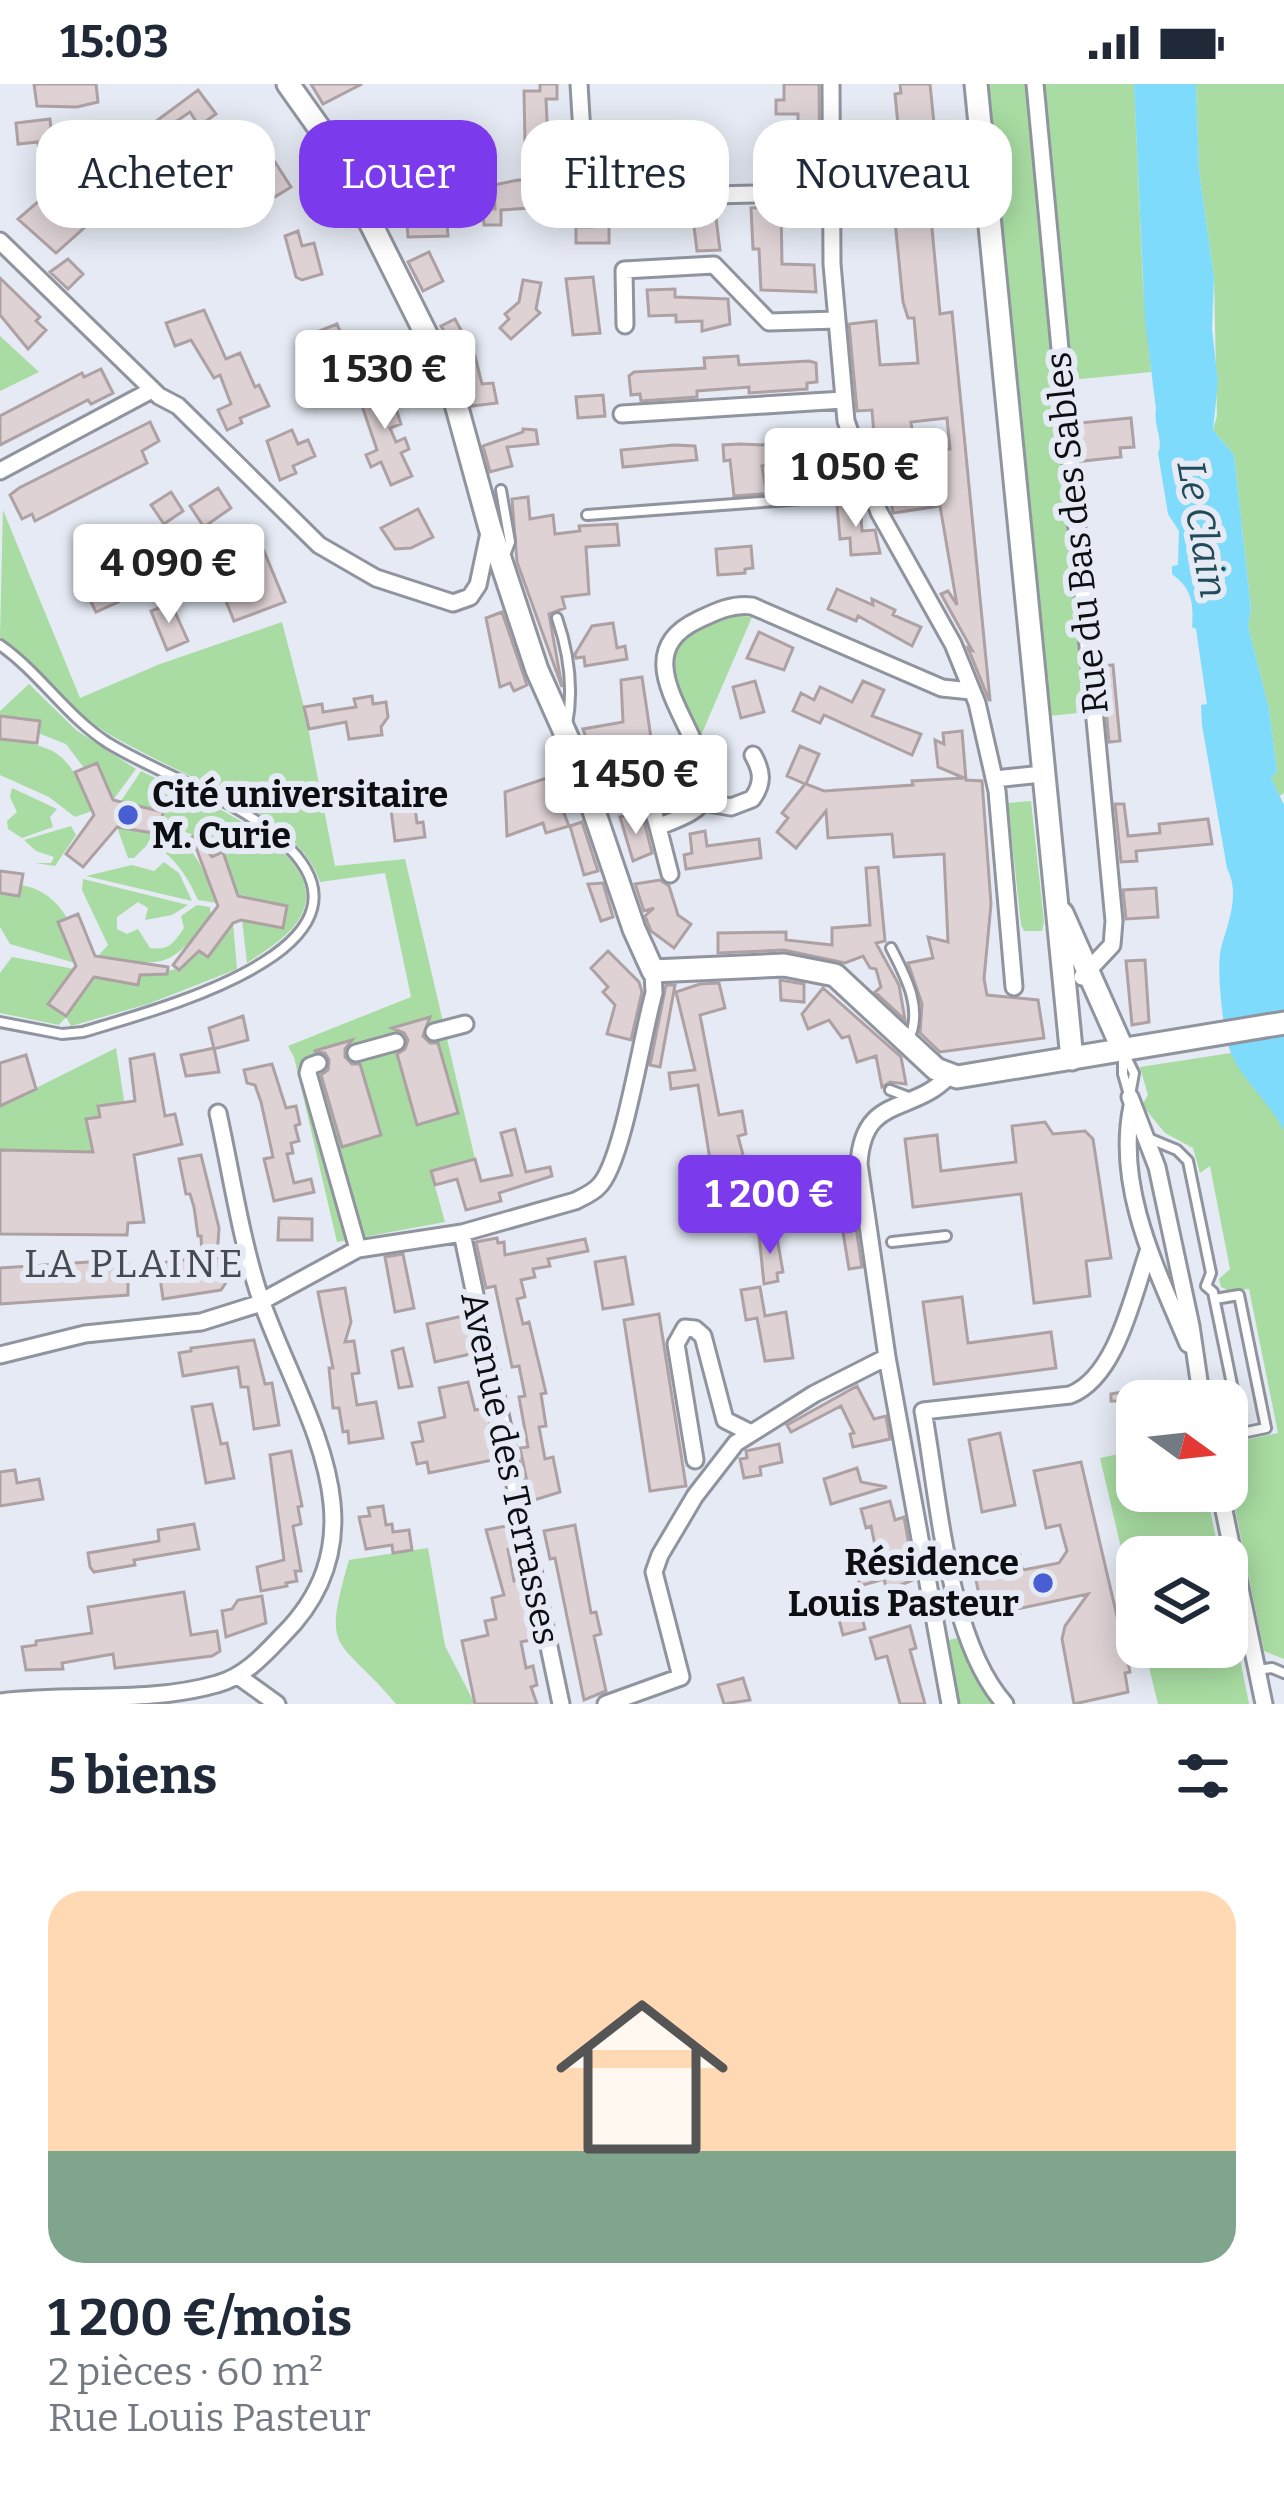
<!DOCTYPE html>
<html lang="fr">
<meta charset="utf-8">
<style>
:root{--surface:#fff;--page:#f2f2f3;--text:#1f2937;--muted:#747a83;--accent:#7c3aed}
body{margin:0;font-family:Bitter,serif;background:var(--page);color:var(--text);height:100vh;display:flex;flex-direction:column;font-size:45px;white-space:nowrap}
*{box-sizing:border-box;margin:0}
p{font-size:39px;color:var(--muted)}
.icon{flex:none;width:66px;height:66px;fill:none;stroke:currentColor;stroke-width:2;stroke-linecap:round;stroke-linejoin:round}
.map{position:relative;height:1620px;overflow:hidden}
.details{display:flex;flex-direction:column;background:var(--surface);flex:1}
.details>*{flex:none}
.top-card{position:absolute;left:36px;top:36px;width:1212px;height:108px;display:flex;gap:24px}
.needle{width:78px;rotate:105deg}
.controls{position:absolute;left:1116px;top:1296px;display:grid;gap:24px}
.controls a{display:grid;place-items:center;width:132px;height:132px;border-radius:24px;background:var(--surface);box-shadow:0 6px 30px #0003;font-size:60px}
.price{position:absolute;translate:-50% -102px;padding:0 27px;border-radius:12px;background:#fff;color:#222;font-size:39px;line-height:78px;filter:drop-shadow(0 3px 6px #0008)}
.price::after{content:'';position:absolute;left:50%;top:72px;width:36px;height:27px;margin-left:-18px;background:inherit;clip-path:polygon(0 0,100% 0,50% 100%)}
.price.on{background:var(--accent);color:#fff}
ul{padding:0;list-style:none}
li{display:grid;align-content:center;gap:24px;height:636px;padding:0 48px}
li span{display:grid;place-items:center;height:372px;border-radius:36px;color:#555}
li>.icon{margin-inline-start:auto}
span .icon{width:216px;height:216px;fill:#fffc;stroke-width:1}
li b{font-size:51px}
h2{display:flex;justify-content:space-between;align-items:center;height:144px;padding:0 48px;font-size:51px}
.chip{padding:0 42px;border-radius:36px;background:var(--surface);box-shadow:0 6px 30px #0003;font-size:42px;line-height:108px}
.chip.on{background:var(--accent);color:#fff}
.status{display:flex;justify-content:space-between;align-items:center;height:84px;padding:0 60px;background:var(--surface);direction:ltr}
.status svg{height:33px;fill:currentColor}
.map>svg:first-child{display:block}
.green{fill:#a8dca2}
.water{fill:#7edbfb}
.building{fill:#ded2d5;stroke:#ada1a4;stroke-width:3;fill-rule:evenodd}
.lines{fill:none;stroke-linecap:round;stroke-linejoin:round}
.lane-casing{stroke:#90949e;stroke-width:14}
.street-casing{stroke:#90949e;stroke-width:21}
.secondary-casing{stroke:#90949e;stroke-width:27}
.lane{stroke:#fff;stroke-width:8}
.street{stroke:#fff;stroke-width:15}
.secondary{stroke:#fff;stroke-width:21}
.poi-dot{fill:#475fd3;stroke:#e5eaf4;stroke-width:4.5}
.labels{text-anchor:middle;stroke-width:12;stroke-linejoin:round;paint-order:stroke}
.street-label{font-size:36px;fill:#0d0e12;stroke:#e5eaf4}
.poi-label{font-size:36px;font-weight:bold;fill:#0d0e12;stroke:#e5eaf4;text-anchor:start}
.water-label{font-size:39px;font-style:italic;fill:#214b58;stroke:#e5eaf4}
.neighbourhood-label{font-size:39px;letter-spacing:3px;fill:#464a52;stroke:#e5eaf4}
</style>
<div class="status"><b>15:03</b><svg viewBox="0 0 49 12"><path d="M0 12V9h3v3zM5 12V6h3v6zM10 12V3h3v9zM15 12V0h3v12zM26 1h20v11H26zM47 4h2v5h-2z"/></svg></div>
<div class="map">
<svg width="1284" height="1620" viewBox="0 0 1284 1620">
<rect width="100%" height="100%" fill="#e5eaf4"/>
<path class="green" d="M989 0H1028L1087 628 1049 632Z
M1044 0H1134L1143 200 1151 288 1071 296Z
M1196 0H1284V709L1278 713 1271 694 1277 688 1269 625 1248 542 1251 525 1234 371 1213 346 1217 332 1214 194 1199 86Z
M0 252 39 288 0 307Z
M3 426 80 614 160 580 282 538 304 623 335 782 405 775 475 1075 431 1088 445 1138 337 1158 294 973 288 962 411 913 385 789 320 798C298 724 148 682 88 636 56 611 33 577 0 553Z
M729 530 752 533 699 656C694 637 679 622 674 604 663 562 693 542 729 530Z
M29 600 76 646 136 685 113 716 97 679 84 684 66 660 38 649 39 637 0 632V627Z
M0 655C63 662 68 671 92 727L75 733 49 713 0 691Z
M141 687C183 708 320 761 305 821 298 848 269 864 247 879L242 836 282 844 287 822 238 810 223 769 211 773 191 750 161 740 163 728 119 720Z
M12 704 57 725 50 733 53 743 22 754 8 745 7 737 17 728 10 713Z
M1031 717 1044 838 1042 847H1024L1021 841 1008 719Z
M71 742 76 751 55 782 35 779H51L54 773 36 767 24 756Z
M117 743C186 755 191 751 217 819L198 816C188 793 171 766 148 760L134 774H128Z
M164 778 179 789 192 817 86 792 132 781 154 787Z
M83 795 188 821 172 831 145 836 148 824 138 818 117 833V845L127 850 138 845 150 864C170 867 174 858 184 844L181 832 197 821 210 823 211 832C168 887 164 882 98 872L108 861 82 806Z
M21 801C43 805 56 816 67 834L58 839 75 879 10 860 0 843V809Z
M233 839 237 885 148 920 71 942 66 933 59 941 0 929V889L12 873 74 885 49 919 96 893 173 886Z
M116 964 126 1029 99 1022 100 1033 87 1035 93 1068 0 1066V1022Z
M1231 969 1277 1031 1284 1047V1575L1264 1567 1227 1385V1360L1278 1349 1249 1205 1230 1207 1221 1203 1219 1195 1230 1185 1210 1082 1200 1089 1193 1064 1165 1049 1142 1021 1148 1011 1140 983Z
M1137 1366V1407H1206L1220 1473H1137V1532L1100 1374Z
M428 1464 445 1562 475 1620H396C338 1551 321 1573 349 1476Z
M1227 1509 1249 1620H1158L1144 1563H1227Z
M966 1552 1005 1620H959L949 1556Z"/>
<path class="water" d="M1134 0H1196L1199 86 1214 194 1212 245 1218 298 1213 346 1234 371 1251 525 1248 542 1269 625 1277 688 1271 694 1284 721V1047C1271 1019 1242 997 1231 969 1223 950 1216 884 1221 864 1229 837 1240 809 1227 784L1202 641 1201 621 1207 620 1196 545 1192 543C1194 518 1191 504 1172 490V482L1178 481 1179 447 1168 430 1158 369C1164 357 1153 340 1156 325L1145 237Z"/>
<path class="building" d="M34 0H96L98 18 77 23 37 22Z
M311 0H362L323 20Z
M540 0H557V15H546L548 58 525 59 524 7H540Z
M784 0H819L820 93 772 92V66L797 65 798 57V30H776V16H784Z
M900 0H930L936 59 929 60 930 69 925 70 940 230 952 228 990 616H989L968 564 972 566 941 510 948 507 957 521 940 422 893 429 890 411 886 412 870 369 875 364 872 326 857 327 849 240 876 237 880 281 918 279 914 234H908L903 218 890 87H894L892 73 901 72 895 10 901 9ZM947 334 950 365 915 368 911 338Z
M198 6 216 30 199 42 190 28 162 47 155 38Z
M50 35 54 76 40 77 38 58 18 60 16 39Z
M401 42 416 70 393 83 378 54Z
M273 75 291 103 242 133 225 104Z
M404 92 422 129 446 127 448 152 408 153 406 126 400 127 396 121 379 122 373 110 404 107Z
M518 96 528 97 531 102 530 124 501 126V141H484L483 125H495L494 101Z
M68 100 89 128 77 137 84 144 56 169 18 135 40 116 43 119Z
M781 122 782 180 814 181 816 208 761 206 759 165H753L751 124Z
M715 126 720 166 697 167 692 127Z
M592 127H609V159H576V143H592Z
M298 147 302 162 314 159 322 190 302 196 296 193 285 152Z
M429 168 443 197 423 207 408 178Z
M68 175 83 190 68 205 50 188Z
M593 193 600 249 573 251 566 195Z
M0 194 40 233 36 237 46 246 28 265 0 231Z
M523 196 541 199 536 225 540 229 511 255 500 244 509 235 505 230 519 218Z
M675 205V213L728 215 730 240 702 247V237L676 238V231L649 232 647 206Z
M204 226 226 275 240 269 255 303 259 301 269 322 240 334 242 339 227 346 218 326 231 320 220 291 214 294 191 256 175 262 166 239Z
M455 235 475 272 482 300 493 299 497 319 472 322 453 262 441 242Z
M337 240 355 283 327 295 309 251Z
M738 272 739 281 809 277 816 279 817 298 807 299V305L749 309V303L697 307V313L641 317 640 310 631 311 629 292 634 288 705 284 704 274Z
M101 285 113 309 91 320 88 316 0 361V332L82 289 84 293Z
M387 297 401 340 390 344 396 358 405 354 409 365 401 369 412 392 391 401 381 378 371 383 366 371 377 366 357 307Z
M603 311 605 332 578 334 576 313Z
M1131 334 1134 363 1120 364 1121 373 1083 377 1079 339Z
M150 338 159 357 142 367 147 379 35 437 32 430 22 435 10 411 19 404Z
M523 345 536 346 538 360 507 363 512 382 490 388 483 362 523 348Z
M292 346 298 360 308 356 315 372 293 382 296 389 280 396 267 357Z
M740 360 766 361 768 381 762 382 766 407 773 409 734 412 730 376 724 377 723 361Z
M674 361 695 362 697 376 623 383 621 366Z
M828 368 830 387 839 382 841 390 853 393 855 397 844 398 846 404 803 401 801 370Z
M218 404 231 424 204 443 190 422Z
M171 408 183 427 164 440 151 421Z
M528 413 530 435 553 431 555 450 580 447 579 442 617 440 619 461 586 463 589 510 562 513 565 524 549 530 562 603 517 478 512 415Z
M860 419 862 447 875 446 880 469 851 471 850 454 840 455 837 421Z
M418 425 433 453 411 464 395 465 381 444Z
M751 462 753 484 745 485V489L718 491 716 465Z
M264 467 285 518 234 537 214 487Z
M104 490 118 518 96 528 88 512 93 510 87 498Z
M837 505 873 521 872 515 895 526 893 531 921 543 912 562 858 532 856 537 828 525Z
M171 519 188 557 167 566 151 527Z
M502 528 527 601 514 607 510 599 500 603 486 534Z
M613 539 617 564 625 562 627 575 585 582 584 573 576 574 575 570 592 542Z
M759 548 793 564 784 586 747 574Z
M1113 581 1120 657 1109 658 1102 582Z
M642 593 654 674 596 682 583 645 623 638 621 596Z
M755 597 764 628 741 634 733 603Z
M863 597 884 606 872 632 921 650 912 671 824 631 820 639 793 627 801 609 814 616 820 603 852 618Z
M372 612 373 620 386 618 388 633 381 643 382 651 349 655 346 638 309 645 304 623 322 620 323 628 356 623 354 615Z
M0 632 40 637 37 659 0 655Z
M962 647 966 696 982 697 991 820 984 895 987 911 1038 916 1044 954 940 968 920 949 922 920 908 879 933 874 928 853 948 858 944 770 894 773 892 750 828 754 826 727 796 764 777 748 788 734 782 729 805 700 787 692 800 662 819 670 806 700 824 707 913 701 912 697 964 694 938 683 935 656 944 660 943 649Z
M675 668 677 683 682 682 684 698 663 702 659 671Z
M97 679 113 716 163 728 159 750 117 743 83 783 66 770 94 731 75 688Z
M550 693 569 742 546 749 543 739 507 752 505 708Z
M413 707 417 739 423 738 425 753 395 757 389 710Z
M1115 720H1124L1128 752 1160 749 1159 740 1208 735 1212 760 1136 767 1137 777 1121 778Z
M634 729 637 739 644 737 652 769 633 777 620 733Z
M582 738 598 787 584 791 570 742Z
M705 747 707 762 759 755 761 774 686 785 684 771 692 769 690 750Z
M196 751 212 773 223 768 238 812 287 822 283 844 241 836 233 839 208 873 199 867 179 886 173 881 218 822 192 753Z
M878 783 885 857 876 859 899 901 905 936 875 908 881 903 876 885 870 884 863 872 845 879 784 866 718 869V849L786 848V856L832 861V844L870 841 866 784Z
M0 787 23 790 19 812 0 809Z
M660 796 669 802 678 831 691 840 674 864 651 847 645 832 654 824 644 827 635 800Z
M603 799 613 833 601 837 588 800Z
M1156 804 1158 833 1126 835 1123 806Z
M78 830 95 872 168 883 167 890 140 891 138 901 94 893 66 932 48 920 76 882 58 838Z
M608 867 639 898 642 908 631 956 607 950 615 921 603 908 608 903 591 884Z
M1145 876 1149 938 1132 941 1126 877Z
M780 896 804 900V918L781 916Z
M719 899 725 924 700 931 719 1031 742 1027 746 1050 738 1052 751 1101 724 1107 721 1093 713 1094 698 1001 671 1005 669 989 695 986 676 908 700 900Z
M666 901H675L660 983 650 981Z
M823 904 901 973 906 1000 890 998 882 1003 876 972 857 978 849 952 842 954 829 936 808 945 802 930Z
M243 932 248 956 214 965 209 944Z
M430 933 423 952 430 959H438L458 1029 417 1041 397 970 405 965 408 956 404 949 392 944Z
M352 956 345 965V973L352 980H360L381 1051 342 1063 321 991 328 986 329 976 325 969 314 967Z
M214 964 219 988 186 992 181 971Z
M154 970 165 1032 175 1030 182 1060 134 1071 144 1138 128 1139 127 1151 0 1150V1066L93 1068 86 1035 100 1033 98 1022 135 1017 130 975Z
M26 971 36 1005 0 1022V979Z
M272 980 286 1024 296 1022 300 1040 295 1042 299 1057 291 1059 293 1069 287 1070 294 1099 311 1095 314 1108 274 1117 264 1075 273 1073 261 1018 255 1001 247 999 244 986Z
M1045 1038 1053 1050 1085 1047 1093 1055 1111 1174 1086 1177 1090 1212 1034 1219 1021 1110 913 1123 905 1055 937 1051 941 1087 1016 1078 1012 1042Z
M515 1045 526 1088 550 1083 552 1092 499 1109 501 1117 466 1126 457 1095 435 1101 431 1087 475 1075 481 1097 512 1091 501 1049Z
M201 1071 219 1144 217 1174 224 1173 227 1197 221 1206 163 1215 158 1179 202 1174 201 1152H198L194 1123 190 1110H186L179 1075Z
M849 1097 862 1183 849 1185 840 1130 810 1134 807 1117 813 1116 818 1102Z
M279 1134 312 1135V1156H278Z
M776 1148 783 1188 777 1189 778 1197 764 1200 759 1151Z
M497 1154 498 1159 504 1158 505 1171 585 1155 588 1167 548 1175 550 1182 533 1185 535 1193 521 1196 525 1213 517 1215 523 1240 529 1238 546 1309 541 1310 546 1342 539 1343 545 1375 553 1373 560 1408 531 1417 520 1364 528 1363 519 1313 525 1312 519 1282 512 1283 495 1202 486 1204 476 1158Z
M403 1170 414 1224 395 1228 385 1173Z
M625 1173 633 1220 603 1225 595 1178Z
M118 1176 128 1179V1211L0 1220V1184Z
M760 1203 765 1232 786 1228 793 1274 765 1277 757 1234 746 1236 741 1206Z
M345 1204 351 1238 345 1258 354 1257 359 1289 352 1290 357 1321 376 1318 383 1354 349 1359 348 1347 343 1348 339 1324H333L329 1284H333L318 1208Z
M962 1213 968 1259 1051 1248 1056 1284 934 1300 923 1218Z
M659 1230 686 1402 650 1407 624 1236Z
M467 1231 475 1269 435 1278 427 1240Z
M254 1256 265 1300 272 1299 279 1341 254 1345 248 1303H241L238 1283 183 1292 179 1269 191 1267V1264Z
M403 1264 412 1302 399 1304 392 1267Z
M468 1298 475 1326 487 1324 497 1375 429 1389 427 1378 417 1380 414 1366 412 1359 423 1357 419 1339 445 1333 439 1304Z
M1171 1299 1174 1317H1111V1310Z
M857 1302 874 1335 886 1332 890 1355 853 1363 850 1350 854 1349 841 1322 791 1348 787 1341Z
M212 1320 221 1360 227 1359 234 1394 206 1399 192 1323Z
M1000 1349 1015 1421 982 1428 969 1356Z
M779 1360 782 1378 760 1383 761 1391 744 1394 740 1375 747 1374 746 1367Z
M291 1367 302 1422 298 1423 301 1440 293 1442 301 1487H295L297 1497 286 1499 287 1502 261 1507 257 1483 284 1476 270 1371Z
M1081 1378 1130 1588 1125 1589 1128 1608 1074 1620 1062 1555 1065 1542 1088 1510 984 1532 973 1483 1020 1471 1023 1486 1059 1479 1067 1467 1060 1441 1046 1444 1034 1387Z
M857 1384 861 1398 887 1403 831 1420 824 1395Z
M15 1386 17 1399 39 1395 43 1415 0 1422V1388Z
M890 1417 895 1436 904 1433 915 1495 887 1507 884 1495 860 1502 856 1487 866 1484 864 1473 877 1471 871 1442 866 1444 861 1425Z
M383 1422 386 1441 392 1440 393 1448 409 1446 412 1466 393 1469 392 1461 366 1465 359 1433 370 1432 368 1424Z
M194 1440 199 1465 134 1476 135 1481 94 1488 90 1483 88 1469 159 1457 158 1446Z
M511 1441 516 1463 508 1465 514 1497 523 1495 535 1555 521 1558 526 1584 533 1582 537 1601 531 1603 537 1620H475L462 1557 488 1551 485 1537 496 1535 492 1514 504 1511 486 1446Z
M575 1441 591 1529 596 1528 601 1550 594 1552 606 1607 584 1616 555 1474 550 1475 544 1447Z
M184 1508 191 1551 217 1547 220 1567 212 1572 115 1584 113 1570 62 1579 63 1585 26 1586 22 1563 36 1561V1557L92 1549 88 1523Z
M262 1512 266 1539 226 1553 222 1527 232 1525 238 1516Z
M858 1518 865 1545 843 1551 836 1524Z
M910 1542 916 1564 910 1566 925 1620H900L887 1572 876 1575 870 1554Z
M743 1594 750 1616 724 1620 718 1601Z"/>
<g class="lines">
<g class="lane-casing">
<path id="lane" d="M501 406 510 458 504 474
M587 431 870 410
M557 534C569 569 574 604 567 641
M0 561C40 589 66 632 108 659 164 693 234 713 282 757 401 864 151 927 83 948L62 950 0 938
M891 864C906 893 924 926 908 957
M1123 968V990L1129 1011
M1124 969 1134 989 1130 1011
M890 1006 911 1014
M1148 1054 1177 1066 1188 1077 1211 1189 1206 1202
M892 1158 946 1152
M1206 1202 1213 1208 1242 1349 1266 1344 1239 1211 1215 1215
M1257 1586 1272 1584 1284 1589"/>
</g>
<g class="street-casing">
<path id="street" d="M579 0 585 99 594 114 831 108
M831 0 832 180 846 337 879 428 953 560 977 619 997 707 1014 903
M1035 0 1114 837 1112 861 1082 893
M0 157 159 312 178 322 319 461 376 494 453 519 470 513 478 501 490 444
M625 241 624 186 714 181 769 238 837 236
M622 330 843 316
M0 387 152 306
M995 695 1042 690
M703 718 731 723 752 715C764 699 762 687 753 671
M652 723 658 743
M670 790 658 743C671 737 700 729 704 714 720 657 613 576 698 536 715 528 733 519 752 522L942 604 971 607
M434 948 465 940
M356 969 396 958
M318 979 310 982 308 989 358 1165
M949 992C912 1031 863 1010 859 1080L887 1273 950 1620
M1130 1013 1157 1083 1191 1242 1202 1317
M1132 1022C1115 1104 1157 1186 1188 1260
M462 1149 561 1620
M0 1271 85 1250 201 1238 255 1221 358 1165 462 1149 575 1117C583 1113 593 1109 599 1102 623 1079 642 950 654 909L653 887
M695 1376 676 1260 685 1244 695 1245 703 1252 725 1336 751 1349
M1220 1407 1264 1620
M238 1592 277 1620
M0 1618C72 1609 147 1620 217 1600 244 1593 263 1572 282 1552 392 1443 295 1321 258 1207 240 1150 231 1088 218 1029
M606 1620 681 1593 654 1488 660 1471 695 1412 736 1359 814 1310 887 1273
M1005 1620C947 1555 939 1413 923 1327L1070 1311C1117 1293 1133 1210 1149 1165"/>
</g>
<g class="secondary-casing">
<path id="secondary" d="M288 0 332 62 450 298 490 444 537 586 575 671 634 845 653 887 784 881 835 891 936 985 957 993 1284 939
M976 0 1072 975
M1062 829 1123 966"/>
</g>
<use href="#lane" class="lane"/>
<use href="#street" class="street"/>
<use href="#secondary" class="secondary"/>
</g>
<g class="poi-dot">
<circle cx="128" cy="731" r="12"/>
<circle cx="1043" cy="1499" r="12"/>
</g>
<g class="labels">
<g class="street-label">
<text transform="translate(1076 449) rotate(-96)" y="13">Rue du Bas des Sables</text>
<text transform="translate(511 1384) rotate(78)" y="13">Avenue des Terrasses</text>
</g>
<g class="poi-label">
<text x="152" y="723">Cité universitaire<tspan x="152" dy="41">M. Curie</tspan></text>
<text x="1019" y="1491" text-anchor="end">Résidence<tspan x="1019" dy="41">Louis Pasteur</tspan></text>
</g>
<g class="water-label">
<text transform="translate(1203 445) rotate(80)" y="14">Le Clain</text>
</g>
<g class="neighbourhood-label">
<text x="135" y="1193">LA PLAINE</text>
</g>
</g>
</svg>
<div class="controls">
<a><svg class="needle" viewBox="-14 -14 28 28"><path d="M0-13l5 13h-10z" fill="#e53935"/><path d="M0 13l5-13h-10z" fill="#747a83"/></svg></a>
<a><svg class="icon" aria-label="layers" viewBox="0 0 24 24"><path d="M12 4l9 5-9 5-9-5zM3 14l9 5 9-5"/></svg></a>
</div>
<b class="price" style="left:385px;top:348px">1 530 €</b>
<b class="price" style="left:856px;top:446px">1 050 €</b>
<b class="price" style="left:169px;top:542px">4 090 €</b>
<b class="price" style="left:636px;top:753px">1 450 €</b>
<b class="price on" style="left:770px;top:1173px">1 200 €</b>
<div class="top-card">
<a class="chip">Acheter</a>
<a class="chip on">Louer</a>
<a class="chip">Filtres</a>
<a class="chip">Nouveau</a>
</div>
</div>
<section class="details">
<h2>5 biens<svg class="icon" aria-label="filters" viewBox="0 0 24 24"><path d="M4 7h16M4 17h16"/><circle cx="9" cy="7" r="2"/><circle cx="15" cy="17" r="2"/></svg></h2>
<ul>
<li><span style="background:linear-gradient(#ffd9b3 70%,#7fa58c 0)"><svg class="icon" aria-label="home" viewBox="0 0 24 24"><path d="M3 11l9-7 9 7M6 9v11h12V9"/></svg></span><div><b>1 200 €/mois</b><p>2 pièces · 60 m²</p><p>Rue Louis Pasteur</p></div></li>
</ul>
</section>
